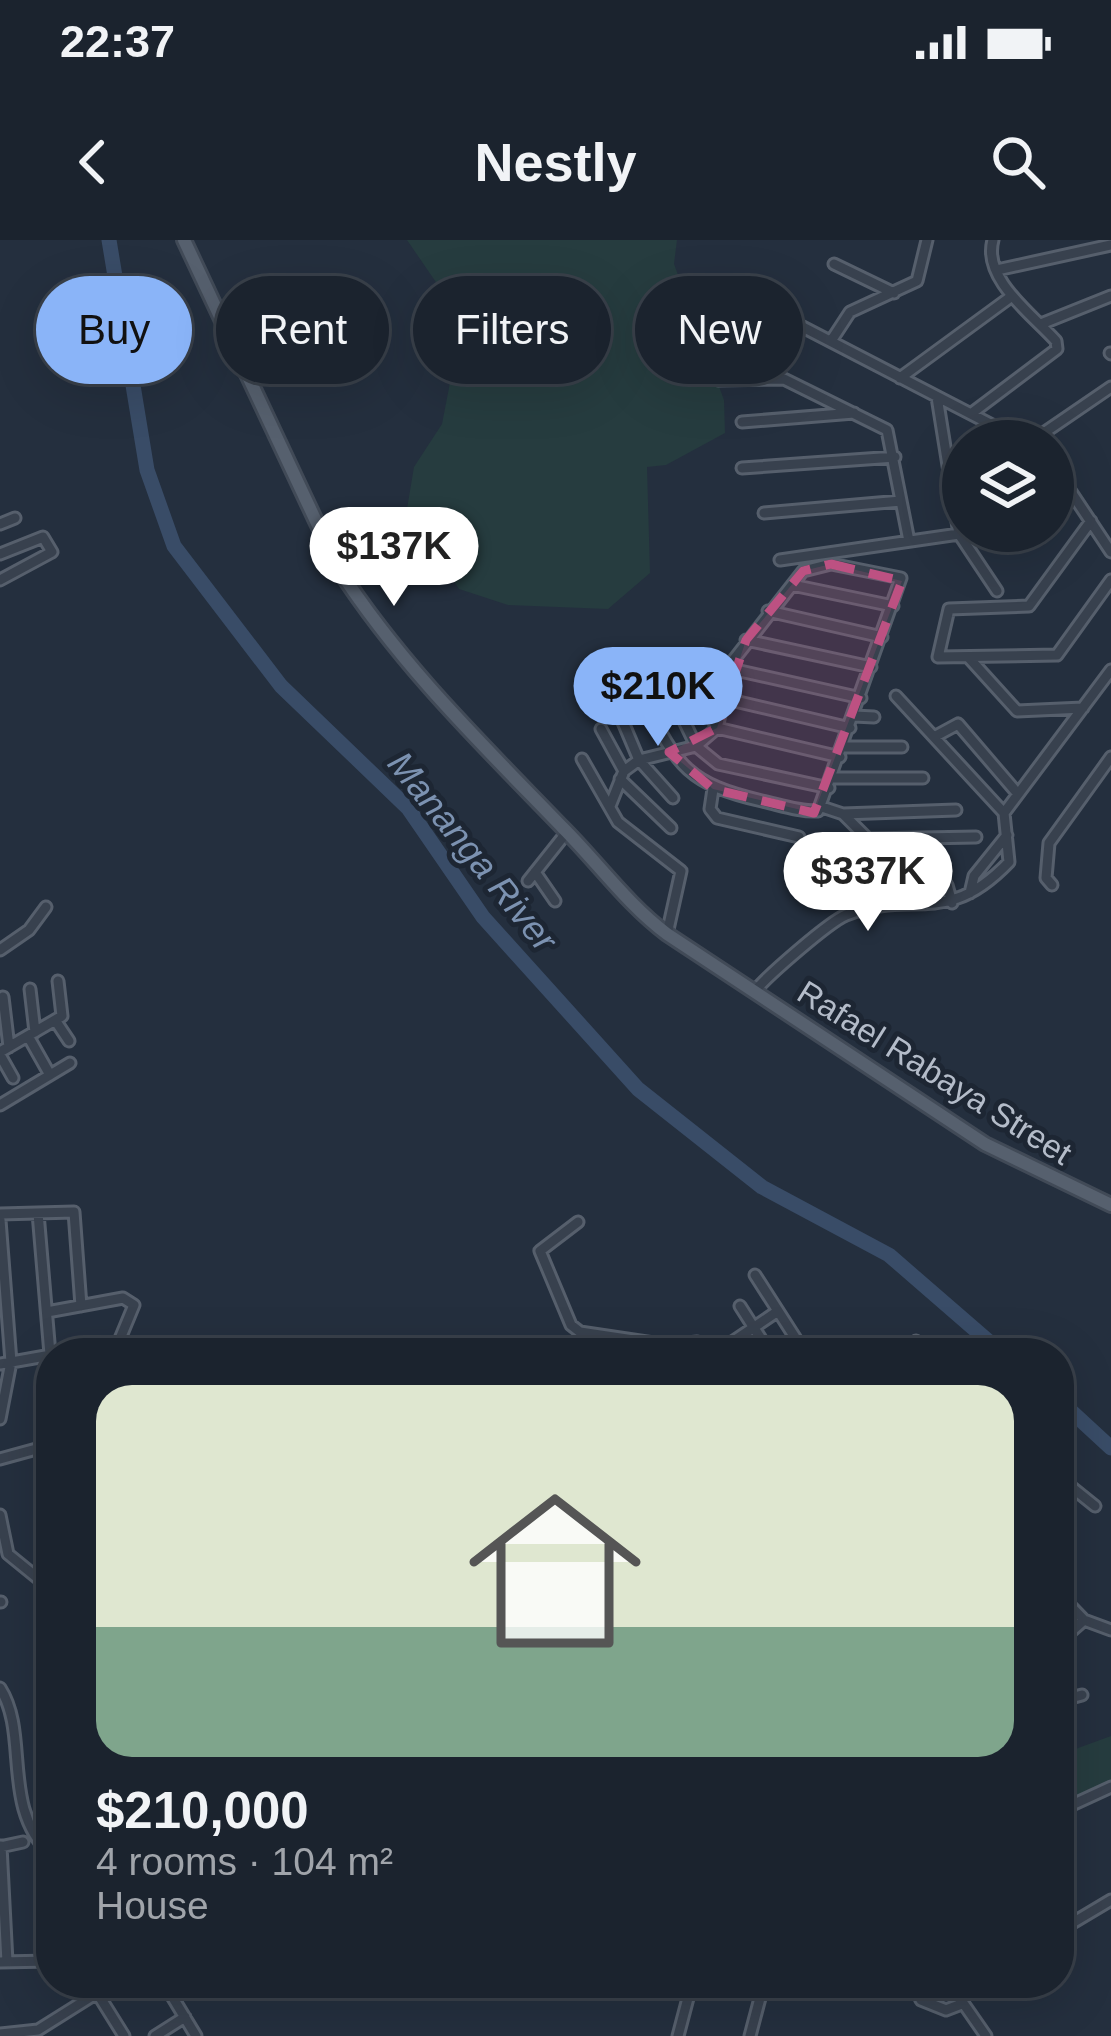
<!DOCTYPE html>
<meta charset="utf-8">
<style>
:root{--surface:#1b232e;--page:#282f3a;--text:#f1f3f6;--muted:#a0a4aa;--line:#39404a;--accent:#8ab4f8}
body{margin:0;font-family:Arial,sans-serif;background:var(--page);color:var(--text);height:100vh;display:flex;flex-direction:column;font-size:45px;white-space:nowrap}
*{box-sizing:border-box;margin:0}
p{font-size:39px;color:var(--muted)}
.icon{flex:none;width:66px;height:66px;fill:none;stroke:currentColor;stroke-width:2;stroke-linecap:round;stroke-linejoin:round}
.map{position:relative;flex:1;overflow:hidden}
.panel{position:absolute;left:36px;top:1098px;width:1038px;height:660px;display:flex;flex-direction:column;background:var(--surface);border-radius:48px;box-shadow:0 12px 48px #0002,0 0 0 3px var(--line)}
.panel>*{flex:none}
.guide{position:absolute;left:36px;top:36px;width:1041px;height:108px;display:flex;gap:24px}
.tools{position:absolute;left:942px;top:180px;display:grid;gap:24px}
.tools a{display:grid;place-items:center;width:132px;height:132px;border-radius:50%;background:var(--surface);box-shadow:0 12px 48px #0002,0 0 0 3px var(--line);font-size:60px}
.price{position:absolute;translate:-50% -102px;padding:0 27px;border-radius:42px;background:#fff;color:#222;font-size:39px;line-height:78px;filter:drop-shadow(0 3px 6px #0008)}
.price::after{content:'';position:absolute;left:50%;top:72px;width:36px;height:27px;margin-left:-18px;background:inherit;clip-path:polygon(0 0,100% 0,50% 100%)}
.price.selected{background:var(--accent);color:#111}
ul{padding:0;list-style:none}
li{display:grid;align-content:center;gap:24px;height:636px;padding:0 60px}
li span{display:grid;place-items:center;height:372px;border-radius:36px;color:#555}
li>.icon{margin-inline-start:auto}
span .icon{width:216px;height:216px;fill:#fffc;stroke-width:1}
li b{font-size:51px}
.pill{padding:0 42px;border-radius:54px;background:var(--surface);box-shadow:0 12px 48px #0002,0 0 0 3px var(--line);font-size:42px;line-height:108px}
.pill.selected{background:var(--accent);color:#111}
.status{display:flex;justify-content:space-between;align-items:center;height:84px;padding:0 60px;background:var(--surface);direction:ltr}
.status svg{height:33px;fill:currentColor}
header{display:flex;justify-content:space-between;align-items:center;height:156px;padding:0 60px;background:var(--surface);font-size:54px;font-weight:700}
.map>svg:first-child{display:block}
.grass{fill:#263c3f}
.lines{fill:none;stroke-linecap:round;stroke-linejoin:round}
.river{stroke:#394c67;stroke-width:15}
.minor-casing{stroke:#565f6c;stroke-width:15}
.major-casing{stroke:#414a57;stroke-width:18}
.minor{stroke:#38414e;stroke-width:9}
.major{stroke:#56606e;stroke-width:12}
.marked{fill:#bd5182;fill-opacity:0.2;stroke:#bd5182;stroke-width:9;stroke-dasharray:24 15;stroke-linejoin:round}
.labels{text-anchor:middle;stroke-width:10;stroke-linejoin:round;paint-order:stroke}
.street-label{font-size:33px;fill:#b4bcc9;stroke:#1d2633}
.water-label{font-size:36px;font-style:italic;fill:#7c92b1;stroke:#1d2633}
</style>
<div class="status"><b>22:37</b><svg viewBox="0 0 49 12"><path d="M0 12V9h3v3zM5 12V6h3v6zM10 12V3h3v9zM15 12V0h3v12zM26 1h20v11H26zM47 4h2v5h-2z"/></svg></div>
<header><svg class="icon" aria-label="back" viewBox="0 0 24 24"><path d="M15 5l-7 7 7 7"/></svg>Nestly<svg class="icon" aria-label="search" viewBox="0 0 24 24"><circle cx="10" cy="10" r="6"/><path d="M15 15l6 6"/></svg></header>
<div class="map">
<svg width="1111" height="1796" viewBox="0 0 1111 1796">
<rect width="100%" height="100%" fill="#242f3e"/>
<path class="grass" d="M407 0H677L674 24 724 160 725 193 666 225 647 227 650 333 608 369 508 365 459 349 407 269 414 227 442 184 460 91 453 67Z
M1111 1496V1548L1059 1572V1515Z"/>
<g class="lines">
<path class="river" d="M109 0 147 230 174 306 281 446 408 568 483 677 638 849 762 947 889 1015 1002 1113
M1059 1160 1111 1208"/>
<g class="minor-casing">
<path id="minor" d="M834 24 894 53
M997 30 1111 5
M1041 84 1111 56
M831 101 850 72 917 41 927 0
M1110 113 1111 114
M900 138 1012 56
M937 157 959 294 997 351
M972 173 1057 109 1056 101C1033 75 982 39 993 0
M742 182 854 173
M1032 201 1111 147
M1053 225 1111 312
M742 228 895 217
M764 273 901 261
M1091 281 1029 366 949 369 938 417 1057 415 1111 340
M0 284 15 278
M909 301 887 190 784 139 718 140 702 92 795 83 1023 201
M0 314 43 297 52 312 0 340
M780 320 959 294
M792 345 893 366
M768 371 882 397
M746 400 871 427
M969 418 1017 471 1083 468
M731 429 861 458
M695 444 717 488 840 517
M670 452 696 506 718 524 829 548
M726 459 850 488
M620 475 639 520 673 558
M854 476 874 477
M601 489 624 531
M934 497 958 484 1018 554
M844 507H902
M582 519 618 582 681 631 667 694
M833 538H923
M620 539 671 588
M713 549 710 569 717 578 799 597
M610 566 624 531 639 520 696 506 717 488 732 422 803 331 831 324 901 338 818 571C800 572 780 565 762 561 689 544 677 527 645 461
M822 567 843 574 956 570
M1004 573 1111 430
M843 574 868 599 976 597
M905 629 947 645 952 663
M535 632 555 661
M528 641 567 592
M1052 645 1046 638 1049 603 1111 517
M970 653 974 636 1007 595
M0 710 29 690 46 667
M30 749 35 792
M755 751C767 736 829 682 846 675 913 648 945 689 1009 622L1004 573 896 456
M3 757 9 807
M55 780 69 801
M28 796 50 835
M0 812 62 776 58 741
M0 815 13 838
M0 865 70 823
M38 973 51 1126
M0 974 74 972 81 1066
M0 980 11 1122 0 1179
M578 982 540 1011 571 1085 580 1092 667 1105 697 1102 704 1113
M755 1035 805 1113
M740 1066 770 1113
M47 1072 123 1058 134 1065 117 1106 67 1113
M916 1101 927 1113
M716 1113 778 1071
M0 1124 51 1115
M1059 1194 1067 1186
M0 1219 51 1205
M1059 1237 1095 1266
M0 1275 8 1314 51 1349
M1059 1354 1084 1380 1111 1390
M0 1362H1
M1059 1402 1084 1380
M1059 1438 1066 1441
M0 1448C30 1495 0 1566 51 1615
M1059 1461 1082 1455
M1059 1571 1111 1547
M1 1606 7 1722
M0 1607 23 1602
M1059 1691 1111 1660
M0 1722 51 1721
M91 1743 124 1796
M164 1743 196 1796
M216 1743H241
M913 1743 921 1760 946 1770 959 1765 970 1743
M961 1760 986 1796
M0 1794 38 1790 97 1753
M155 1796 185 1777
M678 1796 692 1743
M750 1796 764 1743"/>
</g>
<g class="major-casing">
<path id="major" d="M184 0 338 328C402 427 482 504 563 588 598 623 627 664 667 694L985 904 1111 965"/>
</g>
<use href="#minor" class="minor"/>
<use href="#major" class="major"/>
</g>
<path class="marked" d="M831 324 902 341 814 573 713 549 669 512 717 488 746 400 803 331Z"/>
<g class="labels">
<g class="street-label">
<text transform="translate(935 832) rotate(32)" y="12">Rafael Rabaya Street</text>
</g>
<g class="water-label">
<text transform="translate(473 611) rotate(51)" y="13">Mananga River</text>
</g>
</g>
</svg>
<div class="tools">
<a><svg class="icon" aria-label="layers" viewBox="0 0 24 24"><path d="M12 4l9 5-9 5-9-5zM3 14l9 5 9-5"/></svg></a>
</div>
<b class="price" style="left:394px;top:369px">$137K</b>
<b class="price selected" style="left:658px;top:509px">$210K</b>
<b class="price" style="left:868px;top:694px">$337K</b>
<div class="guide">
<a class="pill selected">Buy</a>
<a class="pill">Rent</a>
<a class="pill">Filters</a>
<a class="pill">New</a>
</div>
<section class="panel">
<ul>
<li><span style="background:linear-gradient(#dfe7d0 65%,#7fa58c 0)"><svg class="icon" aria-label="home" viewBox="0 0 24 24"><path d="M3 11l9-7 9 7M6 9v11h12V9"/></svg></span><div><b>$210,000</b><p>4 rooms · 104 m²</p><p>House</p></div></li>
</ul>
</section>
</div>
